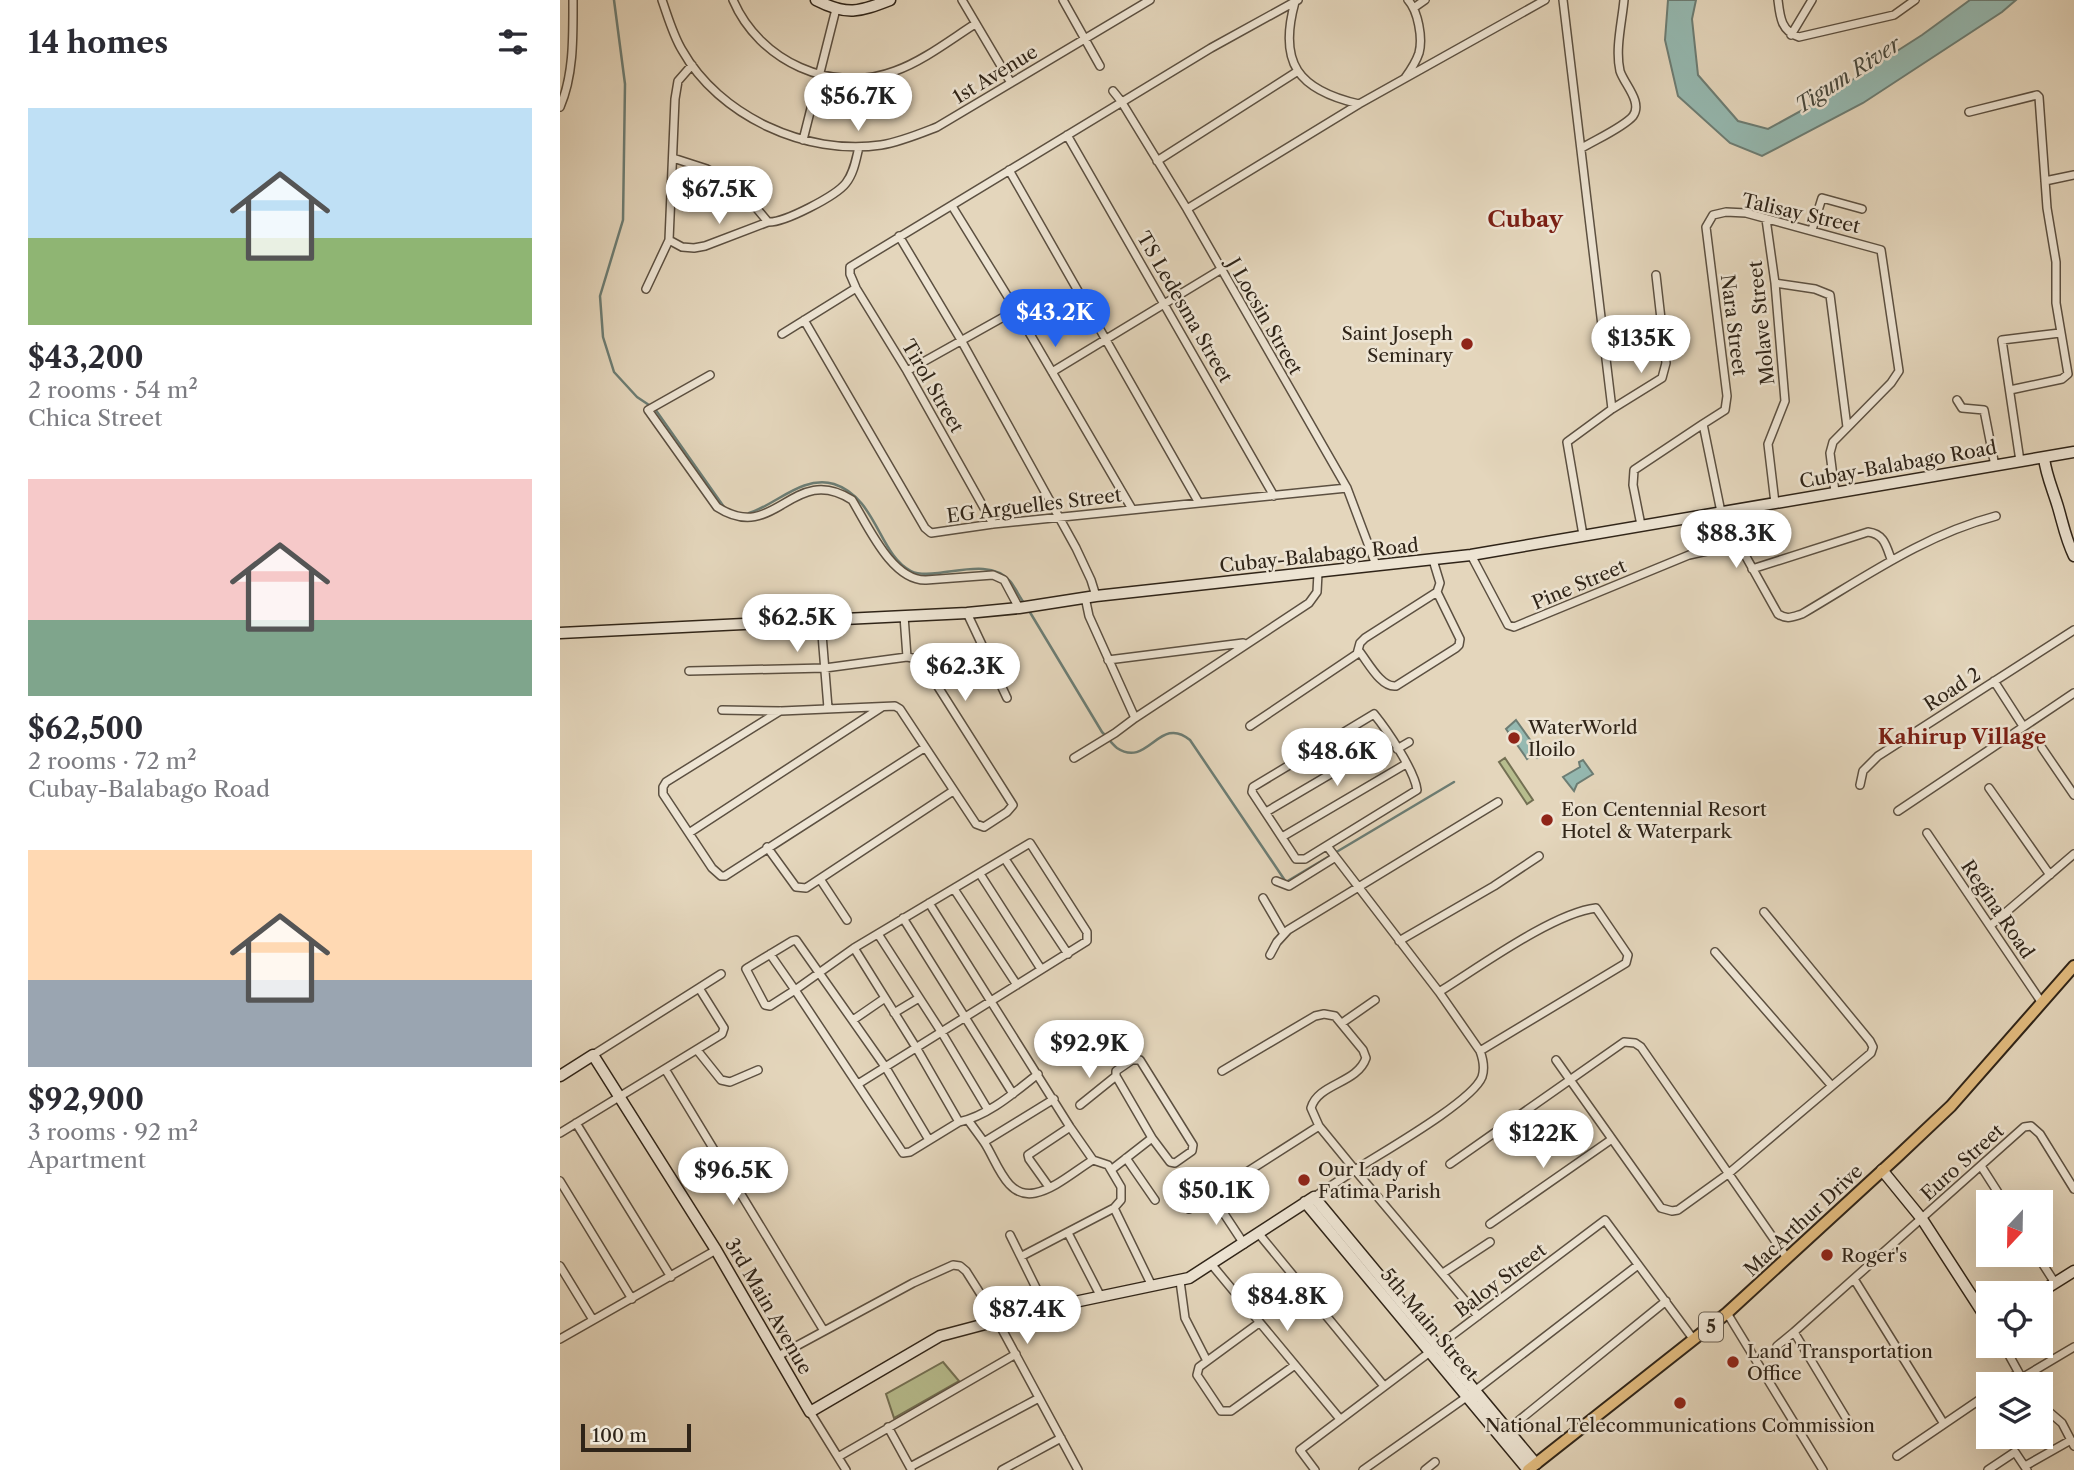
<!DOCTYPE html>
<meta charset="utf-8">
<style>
:root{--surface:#fff;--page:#f2f2f3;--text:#2b2b33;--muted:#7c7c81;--accent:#2563eb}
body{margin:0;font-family:"Libre Caslon Text",serif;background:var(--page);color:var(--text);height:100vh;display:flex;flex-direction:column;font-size:26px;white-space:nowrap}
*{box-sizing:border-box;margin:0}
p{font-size:23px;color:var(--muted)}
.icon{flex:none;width:38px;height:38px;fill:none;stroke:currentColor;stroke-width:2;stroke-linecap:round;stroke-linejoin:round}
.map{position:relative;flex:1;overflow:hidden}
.sheet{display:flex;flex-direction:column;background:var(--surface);width:560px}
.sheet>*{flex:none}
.needle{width:46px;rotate:202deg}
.controls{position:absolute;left:1416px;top:1190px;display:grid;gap:14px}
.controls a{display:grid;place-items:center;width:77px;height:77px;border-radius:0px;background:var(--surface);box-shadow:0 7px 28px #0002;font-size:35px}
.scale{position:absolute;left:21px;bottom:18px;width:110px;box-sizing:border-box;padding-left:7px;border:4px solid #2f2418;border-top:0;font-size:19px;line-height:24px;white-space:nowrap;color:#2f2418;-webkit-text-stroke:5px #ede4d3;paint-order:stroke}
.price{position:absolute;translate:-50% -60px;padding:0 16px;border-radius:24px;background:#fff;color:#222;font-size:23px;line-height:46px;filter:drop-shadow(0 2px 4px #0008)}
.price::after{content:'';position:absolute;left:50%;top:42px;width:21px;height:16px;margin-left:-10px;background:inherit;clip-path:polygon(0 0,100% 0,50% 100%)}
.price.selected{background:var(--accent);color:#fff}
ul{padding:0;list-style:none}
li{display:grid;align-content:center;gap:14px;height:371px;padding:0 28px}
li span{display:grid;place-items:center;height:217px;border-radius:0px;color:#555}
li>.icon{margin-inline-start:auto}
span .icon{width:126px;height:126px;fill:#fffc;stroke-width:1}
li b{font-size:30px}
h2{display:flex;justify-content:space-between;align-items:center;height:84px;padding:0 28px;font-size:30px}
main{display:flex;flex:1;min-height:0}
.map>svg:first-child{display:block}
.green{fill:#b7bd8e;stroke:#737053;stroke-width:2}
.water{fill:#95b9b1;stroke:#6c7d74;stroke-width:2}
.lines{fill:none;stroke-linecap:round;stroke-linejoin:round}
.stream{stroke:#6c7d74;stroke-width:2.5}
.street-casing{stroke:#5c5041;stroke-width:10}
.secondary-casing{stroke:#2f2418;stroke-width:13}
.primary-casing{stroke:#2f2418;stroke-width:14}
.street{stroke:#ede4d3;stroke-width:7}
.secondary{stroke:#ede4d3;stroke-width:10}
.primary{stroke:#e2bb7e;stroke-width:10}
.poi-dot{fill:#8f2418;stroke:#ede4d3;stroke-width:2.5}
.labels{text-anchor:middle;stroke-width:5;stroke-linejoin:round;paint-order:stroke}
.shield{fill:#ede4d3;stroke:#685e50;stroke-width:2}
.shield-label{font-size:18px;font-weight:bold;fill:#2f2418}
.street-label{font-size:19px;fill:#2f2418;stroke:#ede4d3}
.poi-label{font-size:19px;fill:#2f2418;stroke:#ede4d3;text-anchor:start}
.water-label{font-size:21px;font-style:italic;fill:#48493e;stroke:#ede4d3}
.neighbourhood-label{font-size:21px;font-weight:bold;fill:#7a1f14;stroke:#ede4d3}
.quarter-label{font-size:23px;font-weight:bold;fill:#7a1f14;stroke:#ede4d3}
</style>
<main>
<section class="sheet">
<h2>14 homes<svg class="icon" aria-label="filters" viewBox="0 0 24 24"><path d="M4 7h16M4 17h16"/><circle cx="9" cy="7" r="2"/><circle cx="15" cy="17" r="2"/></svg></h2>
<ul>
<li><span style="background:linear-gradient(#bfe0f5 60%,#8fb573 0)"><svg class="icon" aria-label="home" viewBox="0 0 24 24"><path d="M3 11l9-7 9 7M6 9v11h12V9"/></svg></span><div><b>$43,200</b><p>2 rooms · 54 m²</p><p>Chica Street</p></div></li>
<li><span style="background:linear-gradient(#f6c9c9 65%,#7fa58c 0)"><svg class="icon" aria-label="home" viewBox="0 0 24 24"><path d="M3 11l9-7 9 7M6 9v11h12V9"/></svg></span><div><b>$62,500</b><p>2 rooms · 72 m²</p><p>Cubay-Balabago Road</p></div></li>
<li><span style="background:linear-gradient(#ffd9b3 60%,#9aa5b1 0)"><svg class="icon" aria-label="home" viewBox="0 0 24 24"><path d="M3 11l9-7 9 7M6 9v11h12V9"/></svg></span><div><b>$92,900</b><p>3 rooms · 92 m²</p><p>Apartment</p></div></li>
</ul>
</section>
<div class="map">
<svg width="1514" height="1470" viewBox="0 0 1514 1470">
<rect width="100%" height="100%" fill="#e4d6bc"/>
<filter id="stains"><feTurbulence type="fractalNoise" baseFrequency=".00286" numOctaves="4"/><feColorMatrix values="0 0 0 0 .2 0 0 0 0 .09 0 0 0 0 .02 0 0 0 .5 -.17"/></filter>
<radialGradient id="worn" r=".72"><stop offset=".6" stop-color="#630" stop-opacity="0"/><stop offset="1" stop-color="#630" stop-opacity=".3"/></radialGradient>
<path class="green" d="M945 758 973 800 967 804 939 762Z
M383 1362 399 1381 334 1418 326 1394Z"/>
<path class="water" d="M1108 0H1136L1132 19 1138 75 1178 121 1208 129 1259 101 1362 35 1410 0H1456L1442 12 1303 103 1202 156 1170 143 1118 96 1105 40Z
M956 720 981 755 977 758 972 755 967 759 946 729Z
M1023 760 1033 774 1017 784 1014 791 1003 777 1020 767 1019 762Z"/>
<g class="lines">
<path class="stream" d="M54 0 65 84 63 220 40 296 43 337 54 372 77 397 95 409 164 507
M189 513C216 505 242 475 274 484 317 498 319 555 351 571 359 575 369 574 378 573 400 571 433 561 450 581 455 587 459 596 464 603
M468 609 542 732C547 737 552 744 557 748 588 769 599 714 630 740L726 882 894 782"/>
<g class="street-casing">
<path id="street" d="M102 0C108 17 113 35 122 50 159 116 246 156 321 145 340 142 359 134 377 127L590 0
M173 0C199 61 272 95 335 71 363 61 390 40 415 24
M402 0 451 83
M503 0 540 66
M1003 0 1052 409
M1218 0C1220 17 1221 31 1239 37L1334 15 1355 0
M735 2C718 63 738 90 799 104
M855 7 865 0
M1231 35 1252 0
M845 78C850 71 856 62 859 53 863 38 858 11 848 0
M553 91 561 101 627 209 787 488 816 565
M0 107C14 75 13 35 13 0
M1409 112 1477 95 1479 97 1487 208 1496 262V303L1508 374 1502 379 1450 390
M507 135 714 496
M243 140 276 9
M1022 148C1035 140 1064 127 1073 116 1083 102 1064 84 1060 71 1055 49 1062 22 1064 0
M113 158 147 169 179 187 208 222
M597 161 738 71
M449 170 639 503
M1485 181 1514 175
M392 206 456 310 572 509
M627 209 799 104 985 0
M1206 219 1215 283 1225 401 1208 444 1215 503
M1252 230 1262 198 1302 209
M339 236 401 340 516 548 531 580 536 596
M109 240 122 247 134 248 145 246 208 222C224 223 276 196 286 183 294 173 296 159 299 147
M1215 283 1255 289 1270 295 1287 427
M86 289 109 240 115 99 118 81 132 65
M244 320 365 528 371 533 433 524 787 488
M222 334 296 288
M347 371 456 310
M492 372 660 270
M150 375 88 410 157 507C216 545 232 462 292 500 308 526 332 581 366 580L433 575 444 580 459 608
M1397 400 1402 408 1424 410 1435 466
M1460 461 1442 340 1500 333
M1275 492 1270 453 1273 442 1331 383 1339 371 1321 250 1186 213 1166 212 1153 215 1146 227 1167 396 1165 410 1143 424 1161 512 1218 614C1227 620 1232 617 1242 614 1305 577 1364 535 1436 516
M433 524 347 371 296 288 290 274V267L651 48 738 0
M1081 525 1073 485 1074 470 1143 424
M1023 535 1007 442 1052 409 1102 378 1106 363 1096 275
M911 555 948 625 954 627 1129 555 1178 544
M1192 569 1308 532C1324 534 1326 545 1331 559
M525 597 529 616 575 718 749 603 757 592 758 573
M407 613 447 698
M344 616 347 657
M261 622 268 708
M799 651C808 662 821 688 836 686L896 648 899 645 900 639 877 592
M548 660 683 643
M129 671 265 668 347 657 358 659 368 671 453 805 447 812 424 827 416 824 340 709 335 706 221 711 162 710
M1434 681 1463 726
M220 711 106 782 103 787V794L152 868 161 876H165L364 748
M814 714C827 730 855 771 857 790L745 859H736L692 792 693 787Z
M690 726 797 654 800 643 805 638 877 592 880 583 873 560
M1482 748 1514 795
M837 749 849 742
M514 758 555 733 575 718
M1300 785 1303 771 1318 756 1514 630
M1429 788 1490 875
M1338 811 1514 693
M706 812 830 739
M129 833 322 707
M1367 833 1482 1003
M722 837 846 764
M767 846 879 992
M207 847 236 887 246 888 393 791
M445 859 508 954
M420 874 481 969
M260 879 287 920
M716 881 729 886 774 858
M394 889 457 985
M703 898 724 934
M369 903 510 1127 533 1160 548 1165 561 1187V1200L554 1208 462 1256
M1036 908 1068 955 1066 963 920 1051 879 992C918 968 993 913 1036 908Z
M343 918 453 1094
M1431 925 1514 854
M318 934 382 1033 428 1110
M839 941 934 886 979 856
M294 948 357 1049 399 1122
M1155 952 1271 1085
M210 954 235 990 210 1006 205 1005 186 969 189 967 232 941 236 940 326 1068 369 1140
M710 955 717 942 728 930 938 802
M139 988 161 974
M334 1013 359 998
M293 1020 325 998
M782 1023 815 1000
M137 1050 161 1080 170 1082 198 1070
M996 1060 1101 1208 1112 1211 1118 1210 1168 1174 1311 1053 1313 1047 1310 1041 1204 912
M105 1069 264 1331
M662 1071 755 1016 764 1014 775 1016 803 1050 806 1058C797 1084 758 1083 751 1108L759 1126 795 1170C821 1153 912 1102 922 1077 925 1068 923 1059 920 1051
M298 1084 527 941V932L470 843 294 948 235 990 343 1153 350 1152 399 1122C428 1116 455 1092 478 1074
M520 1105 556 1076
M408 1120C413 1127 419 1135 424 1142 437 1161 446 1199 475 1193 495 1189 516 1170 533 1160
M16 1123 111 1277
M0 1133 162 1034 164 1028 139 988 33 1055
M424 1142 494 1099
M566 1158 595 1200
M890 1164 1064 1042 1075 1043 1081 1047 1227 1258
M1421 1166 1444 1202
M551 1170 592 1138 610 1162 615 1163 632 1151 633 1145 580 1060H572L556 1071V1076L592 1138
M0 1181 72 1299
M489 1187 469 1159 468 1155 510 1127
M651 1194 684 1244
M754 1197 795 1170 918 1316
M554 1208 592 1286
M629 1209 759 1126
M930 1224 1052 1139
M508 1233 541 1297
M699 1234 824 1386
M450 1235 486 1308
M1477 1255 1495 1283
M652 1265 780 1419
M0 1266 33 1320
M883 1273 930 1242
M1294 1279 1384 1424
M620 1281 625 1318 647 1361
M1167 1313 1263 1470
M699 1323 639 1367 637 1375 661 1411H671L735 1365
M0 1339 156 1250
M1217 1346 1234 1332
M1444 1346 1465 1384
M218 1356 353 1283 393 1265 400 1266 406 1271 437 1320 518 1470
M1460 1379 1514 1347
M1442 1384 1458 1373
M1480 1404 1502 1423 1514 1446
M250 1412 286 1470
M1289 1423 1234 1332 1464 1127 1471 1126 1480 1134 1514 1189
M328 1427 351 1469
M946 1431 1106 1301
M1337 1456 1428 1394
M278 1457 456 1354
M1465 1466 1511 1440
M350 1467 479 1398
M442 1470 501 1438
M755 1470 740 1450 1045 1220 1134 1340
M803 1470 908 1396 1078 1265
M865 1470 875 1462
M1428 1470 1455 1452 1467 1470"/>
</g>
<g class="secondary-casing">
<path id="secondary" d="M256 0C287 16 299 12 330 0
M1484 458C1486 475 1493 490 1498 507 1503 524 1506 540 1514 556
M0 633 407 613 459 608 536 596 911 555 1514 452
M0 1076 33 1055 156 1250 250 1412 380 1336 486 1308 629 1278 754 1197 976 1464
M1322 1170 1362 1219 1428 1321
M745 1202 968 1470
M1479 1293 1514 1271"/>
</g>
<g class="primary-casing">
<path id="primary" d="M968 1470 1167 1313 1337 1157 1391 1106 1514 966"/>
</g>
<use href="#street" class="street"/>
<use href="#secondary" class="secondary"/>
<use href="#primary" class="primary"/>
</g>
<g class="poi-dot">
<circle cx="907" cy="344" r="7"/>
<circle cx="954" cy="738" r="7"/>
<circle cx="987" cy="820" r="7"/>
<circle cx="744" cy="1180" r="7"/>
<circle cx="1267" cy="1255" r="7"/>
<circle cx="1173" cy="1362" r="7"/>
<circle cx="1120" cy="1403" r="7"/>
</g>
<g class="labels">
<rect class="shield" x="1139" y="1312.5" width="24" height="29" rx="5"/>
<g class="shield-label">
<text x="1151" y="1333">5</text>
</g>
<g class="street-label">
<text transform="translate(435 74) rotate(-31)" y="7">1st Avenue</text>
<text transform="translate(1241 213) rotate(13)" y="7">Talisay Street</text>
<text transform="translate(625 307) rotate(60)" y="7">TS Ledesma Street</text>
<text transform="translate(705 316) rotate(60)" y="7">J Locsin Street</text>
<text transform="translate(1201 323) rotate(-96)" y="7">Molave Street</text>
<text transform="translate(1174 325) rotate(83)" y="7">Nara Street</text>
<text transform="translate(373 386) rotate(60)" y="7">Tirol Street</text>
<text transform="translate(1338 464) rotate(-10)" y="7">Cubay-Balabago Road</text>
<text transform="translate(474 505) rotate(-7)" y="7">EG Arguelles Street</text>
<text transform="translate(759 555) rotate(-6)" y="7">Cubay-Balabago Road</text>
<text transform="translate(1019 584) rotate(-23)" y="7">Pine Street</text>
<text transform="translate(1392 689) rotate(-33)" y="7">Road 2</text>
<text transform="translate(1438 909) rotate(56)" y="7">Regina Road</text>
<text transform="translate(1402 1162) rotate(-42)" y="7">Euro Street</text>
<text transform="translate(1243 1220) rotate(-43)" y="7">MacArthur Drive</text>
<text transform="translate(940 1280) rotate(-37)" y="7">Baloy Street</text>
<text transform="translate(209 1306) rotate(60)" y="7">3rd Main Avenue</text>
<text transform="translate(870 1324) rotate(50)" y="7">5th Main Street</text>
</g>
<g class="poi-label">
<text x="893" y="340" text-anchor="end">Saint Joseph<tspan x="893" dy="22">Seminary</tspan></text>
<text x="968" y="734">WaterWorld<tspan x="968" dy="22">Iloilo</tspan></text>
<text x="1001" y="816">Eon Centennial Resort<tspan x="1001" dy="22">Hotel &amp; Waterpark</tspan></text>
<text x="758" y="1176">Our Lady of<tspan x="758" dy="22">Fatima Parish</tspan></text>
<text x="1281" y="1262">Roger's</text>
<text x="1187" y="1358">Land Transportation<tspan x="1187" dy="22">Office</tspan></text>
<text x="1120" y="1432" text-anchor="middle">National Telecommunications Commission</text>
</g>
<g class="water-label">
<text transform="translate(1288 75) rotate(-33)" y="7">Tigum River</text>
</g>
<g class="neighbourhood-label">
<text x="1402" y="744">Kahirup Village</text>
</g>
<g class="quarter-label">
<text x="965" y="227">Cubay</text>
</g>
</g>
<rect width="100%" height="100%" filter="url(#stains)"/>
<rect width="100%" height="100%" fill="url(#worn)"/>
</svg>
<div class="controls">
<a><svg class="needle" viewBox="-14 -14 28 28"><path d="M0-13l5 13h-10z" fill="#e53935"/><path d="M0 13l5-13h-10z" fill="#7c7c81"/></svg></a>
<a><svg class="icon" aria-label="locate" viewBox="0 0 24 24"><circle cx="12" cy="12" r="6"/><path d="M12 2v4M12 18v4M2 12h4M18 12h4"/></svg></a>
<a><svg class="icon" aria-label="layers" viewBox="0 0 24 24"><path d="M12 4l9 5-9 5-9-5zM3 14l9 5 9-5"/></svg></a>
</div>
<div class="scale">100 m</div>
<b class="price" style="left:298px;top:133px">$56.7K</b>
<b class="price" style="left:159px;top:226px">$67.5K</b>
<b class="price selected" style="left:495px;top:349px">$43.2K</b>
<b class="price" style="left:1081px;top:375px">$135K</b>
<b class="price" style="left:1176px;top:570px">$88.3K</b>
<b class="price" style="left:237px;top:654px">$62.5K</b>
<b class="price" style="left:405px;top:703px">$62.3K</b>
<b class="price" style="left:777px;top:788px">$48.6K</b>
<b class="price" style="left:529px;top:1080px">$92.9K</b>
<b class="price" style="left:983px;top:1170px">$122K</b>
<b class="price" style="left:173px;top:1207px">$96.5K</b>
<b class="price" style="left:656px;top:1227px">$50.1K</b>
<b class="price" style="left:727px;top:1333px">$84.8K</b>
<b class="price" style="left:467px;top:1346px">$87.4K</b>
</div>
</main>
